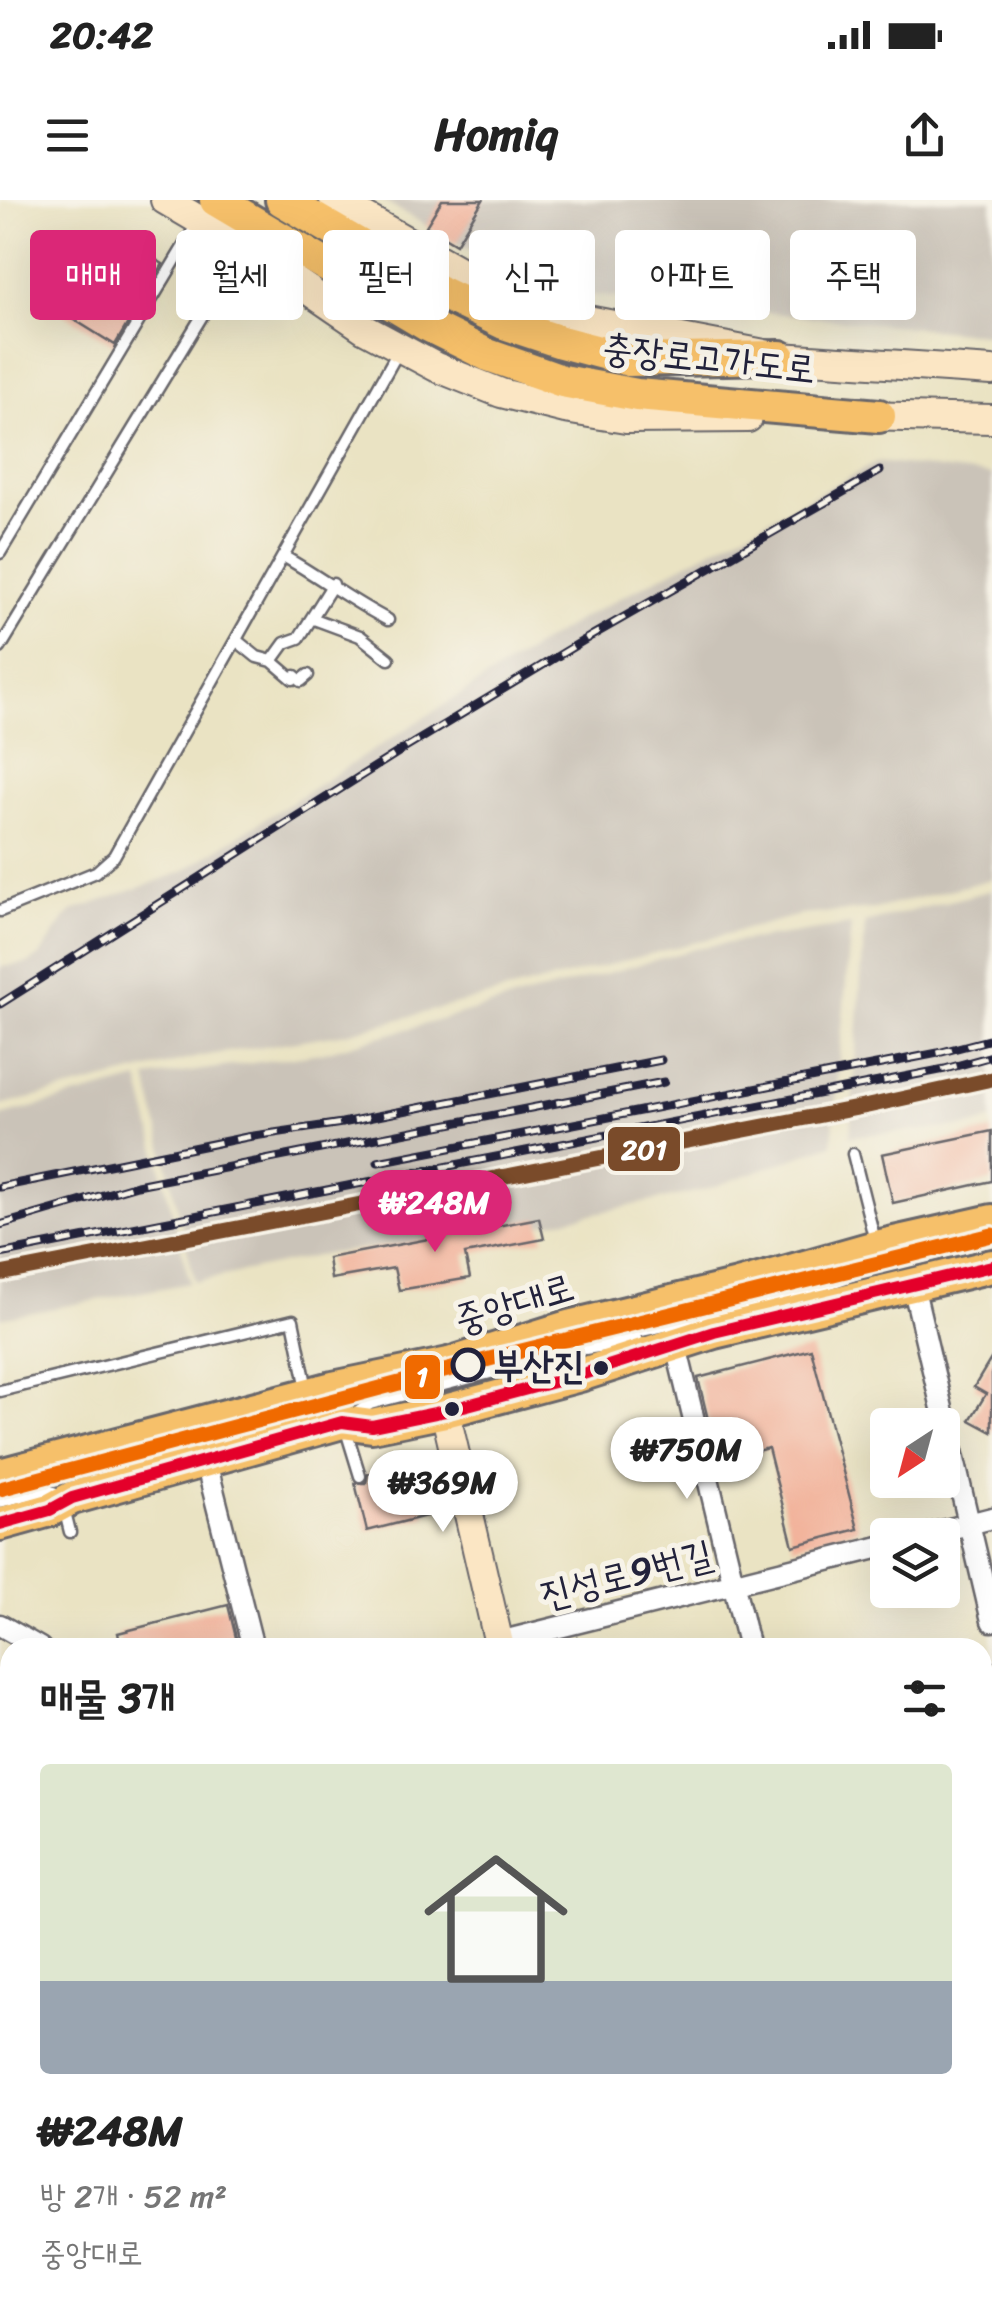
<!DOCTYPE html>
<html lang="ko">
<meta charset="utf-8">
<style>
:root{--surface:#fff;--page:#f2f2f2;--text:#222;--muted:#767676;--line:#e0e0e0;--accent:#db2777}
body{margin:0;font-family:Sriracha,"Poor Story",sans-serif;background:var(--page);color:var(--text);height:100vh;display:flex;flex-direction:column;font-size:38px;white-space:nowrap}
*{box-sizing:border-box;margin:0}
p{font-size:32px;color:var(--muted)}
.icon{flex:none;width:55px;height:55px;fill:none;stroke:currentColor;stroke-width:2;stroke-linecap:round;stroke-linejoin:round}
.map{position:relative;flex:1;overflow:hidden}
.drawer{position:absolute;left:0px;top:1438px;width:992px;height:672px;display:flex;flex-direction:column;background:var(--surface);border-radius:30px 30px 0 0;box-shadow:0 10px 40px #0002}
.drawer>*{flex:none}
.hud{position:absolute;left:30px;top:30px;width:932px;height:90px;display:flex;gap:20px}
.needle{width:65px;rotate:216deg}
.fabs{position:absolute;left:870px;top:1208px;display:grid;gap:20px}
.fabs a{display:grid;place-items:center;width:90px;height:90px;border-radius:10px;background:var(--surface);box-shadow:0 10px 40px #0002;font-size:50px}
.price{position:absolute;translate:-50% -85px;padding:0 22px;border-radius:35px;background:#fff;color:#222;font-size:32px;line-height:65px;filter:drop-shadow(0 2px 5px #0008)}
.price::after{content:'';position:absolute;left:50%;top:60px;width:30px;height:22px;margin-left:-15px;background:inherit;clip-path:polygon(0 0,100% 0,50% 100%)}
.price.on{background:var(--accent);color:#fff}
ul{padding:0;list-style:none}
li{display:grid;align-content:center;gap:20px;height:530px;padding:0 40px}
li+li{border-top:2px solid var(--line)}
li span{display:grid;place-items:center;height:310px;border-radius:10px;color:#555}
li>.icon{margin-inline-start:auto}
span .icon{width:180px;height:180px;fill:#fffc;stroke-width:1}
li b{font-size:42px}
h2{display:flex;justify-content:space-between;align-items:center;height:120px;padding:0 40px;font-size:42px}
.chip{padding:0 35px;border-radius:10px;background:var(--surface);box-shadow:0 10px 40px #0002;font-size:35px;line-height:90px}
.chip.on{background:var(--accent);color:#fff}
.status{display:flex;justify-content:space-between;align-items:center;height:70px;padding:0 50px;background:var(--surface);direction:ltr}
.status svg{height:28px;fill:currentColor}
header{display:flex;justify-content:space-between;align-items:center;height:130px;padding:0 40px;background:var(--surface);font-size:45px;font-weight:800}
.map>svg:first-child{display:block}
.industrial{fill:#cac3b8}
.green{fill:#add17a;stroke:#687a5a;stroke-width:2.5}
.building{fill:#f2b39b}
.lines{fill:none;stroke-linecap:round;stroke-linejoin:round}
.service-casing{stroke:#68666b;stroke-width:15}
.minor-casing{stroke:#68666b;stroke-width:25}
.tertiary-casing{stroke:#68666b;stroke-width:30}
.secondary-casing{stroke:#68666b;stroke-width:32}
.primary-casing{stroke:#68666b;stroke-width:38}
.trunk-casing{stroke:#68666b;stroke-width:38}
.service{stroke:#fff;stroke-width:10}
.minor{stroke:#fff;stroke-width:20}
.tertiary{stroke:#fff;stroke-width:25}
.secondary{stroke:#fbe6c4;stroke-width:28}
.primary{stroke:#f6c06b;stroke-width:32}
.trunk{stroke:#f6c06b;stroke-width:32}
.rail-casing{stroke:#22223b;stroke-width:9}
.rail{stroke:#f7f3e8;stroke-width:5;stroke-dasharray:15;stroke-linecap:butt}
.bus-1-casing{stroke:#f7f3e8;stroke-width:20}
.bus-1{stroke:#e4002b;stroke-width:12}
.rail-1-casing{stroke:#f7f3e8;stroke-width:22}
.rail-1{stroke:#7a4b2a;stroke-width:15}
.metro-1-casing{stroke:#f7f3e8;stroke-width:22}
.metro-1{stroke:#f06a00;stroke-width:15}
.stop-dot{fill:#f7f3e8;stroke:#22223b;stroke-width:5}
.bus-dot{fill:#22223b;stroke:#f7f3e8;stroke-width:4}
.labels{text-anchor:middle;stroke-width:10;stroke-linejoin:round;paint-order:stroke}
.street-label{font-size:38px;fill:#22223b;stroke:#f7f3e8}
.stop-label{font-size:38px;font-weight:bold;fill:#22223b;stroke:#f7f3e8;text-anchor:start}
.line-badge{stroke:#f7f3e8;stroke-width:4}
.badge-label{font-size:28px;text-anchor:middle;font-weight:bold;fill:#fff}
</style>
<div class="status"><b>20:42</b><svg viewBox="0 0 49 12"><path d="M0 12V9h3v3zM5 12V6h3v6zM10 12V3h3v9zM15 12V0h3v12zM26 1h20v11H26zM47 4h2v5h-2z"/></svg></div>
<header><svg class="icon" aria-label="menu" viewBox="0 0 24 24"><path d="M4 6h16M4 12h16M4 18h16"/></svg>Homiq<svg class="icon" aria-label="share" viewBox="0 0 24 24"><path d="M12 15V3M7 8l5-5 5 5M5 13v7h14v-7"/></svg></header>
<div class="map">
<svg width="992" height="2108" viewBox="0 0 992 2108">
<rect width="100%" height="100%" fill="#f7f3e8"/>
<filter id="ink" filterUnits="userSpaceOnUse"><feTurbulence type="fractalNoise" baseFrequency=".01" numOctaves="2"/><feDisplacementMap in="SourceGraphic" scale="20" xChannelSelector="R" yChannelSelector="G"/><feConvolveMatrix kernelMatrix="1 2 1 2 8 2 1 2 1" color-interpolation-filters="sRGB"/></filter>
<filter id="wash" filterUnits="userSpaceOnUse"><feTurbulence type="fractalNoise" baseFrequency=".0048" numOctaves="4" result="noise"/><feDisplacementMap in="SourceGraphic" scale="40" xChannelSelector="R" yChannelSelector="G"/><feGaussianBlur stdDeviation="2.25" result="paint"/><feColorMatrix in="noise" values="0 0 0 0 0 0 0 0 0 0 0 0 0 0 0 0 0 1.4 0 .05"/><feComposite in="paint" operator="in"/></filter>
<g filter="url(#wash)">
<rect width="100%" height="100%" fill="#eae3c3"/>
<path class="industrial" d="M381 0H992V135L593 95 517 72 461 45Z
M878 262 992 275V679L875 709 800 715 346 833 202 856 0 906V767L29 763 40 756 65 718 73 711 180 673 578 420Z
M992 690V919L973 926 850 936 865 723Z
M851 725 832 944 705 990 530 1027 326 1054 195 1082 147 878 321 853 702 747Z
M139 880 190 1083 0 1118V916Z"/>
<path class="green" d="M538 2100H683L685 2108H540Z"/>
<g id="blocks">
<path class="building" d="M442 0H483L456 44 426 26Z
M83 35 110 50 118 37 163 64 115 145 41 99Z
M698 81 728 84 725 106 696 104Z
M992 931V981L893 1003 882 954Z
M539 1018 544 1039 465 1054 470 1078 399 1090 394 1068 331 1079 328 1058Z
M811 1149 858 1329 793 1346 768 1248 718 1261 698 1178Z
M992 1157V1232L970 1220 986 1194 974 1187Z
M413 1263 426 1316 367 1331 355 1283H366L368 1274Z
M228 1405 238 1446 134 1448 133 1444 121 1447 118 1433Z"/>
</g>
</g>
<g filter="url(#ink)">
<use href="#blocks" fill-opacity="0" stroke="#68666b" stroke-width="2.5"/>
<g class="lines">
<g class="service-casing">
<path id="service" d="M0 353 197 24
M283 356C320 377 351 401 388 420
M314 419 360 436 389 459
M236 440 257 457 272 461 293 479 295 476 301 481 308 475
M0 448 244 47
M272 461 285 443 299 438 333 384
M0 711 96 672 114 656 399 150
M853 954 875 1041
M585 1149 638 1141
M538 1152C664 1127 793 1102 912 1054
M0 1191 293 1120 307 1189
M334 1191 360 1276
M355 1214 370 1204 564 1154
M0 1294 60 1279 74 1268
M0 1302 47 1290 62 1295
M68 1307 66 1316 70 1332
M982 2029 992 2034"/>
</g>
<g class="minor-casing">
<path id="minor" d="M913 1085 992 1421
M676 1146 749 1448
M206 1262 253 1448
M926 1335 992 1318
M0 1425 40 1448
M499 1442 888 1345
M982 1634 992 1632
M982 1672 992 1686
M726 2100 727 2108
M916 2100 918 2108
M355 2108 365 2100"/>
</g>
<g class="tertiary-casing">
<path id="tertiary" d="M0 1528 10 1530
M982 1824 992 1822
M0 2046 10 2056
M52 2100 60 2108
M104 2108 106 2100
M247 2108 283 2100"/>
</g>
<g class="secondary-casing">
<path id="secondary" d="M165 0 245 47 365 129 436 167 501 193 565 209 626 219 748 218
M334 0 495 91 572 117 780 157 992 171
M861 216 992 219
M445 1211 500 1448
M982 1479 992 1476
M454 2100 456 2108"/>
</g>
<g class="primary-casing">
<path id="primary" d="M0 1275 333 1188 449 1164 568 1127 738 1086 876 1047 992 1021
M0 1324 50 1310 72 1298 342 1222 372 1226 445 1211 580 1175 714 1132 992 1066"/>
</g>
<g class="trunk-casing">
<path id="trunk" d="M216 0 427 125 488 155 562 181 637 195 879 216
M282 0 442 93 504 123 561 142 629 160 780 157"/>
</g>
<use href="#service" class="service"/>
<use href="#minor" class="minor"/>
<use href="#tertiary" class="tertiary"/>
<use href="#secondary" class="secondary"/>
<use href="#primary" class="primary"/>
<use href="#trunk" class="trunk"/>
<g class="rail-casing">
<path id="rail" d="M0 804 397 553 591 436 880 271
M378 962 938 853 992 839
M0 987 247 937 342 923 661 860
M0 1025 137 985 664 882
M0 1054 945 869 992 856"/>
</g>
<use href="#rail" class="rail"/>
<g class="bus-1-casing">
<path id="bus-1" d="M0 1324 50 1310 72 1298 342 1222 372 1226 445 1211 580 1175 714 1132 992 1066"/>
</g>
<use href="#bus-1" class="bus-1"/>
<g class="rail-1-casing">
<path id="rail-1" d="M0 1074 868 906 992 879"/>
</g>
<use href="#rail-1" class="rail-1"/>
<g class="metro-1-casing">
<path id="metro-1" d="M0 1289 497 1157 992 1035"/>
</g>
<use href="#metro-1" class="metro-1"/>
</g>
</g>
<circle class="stop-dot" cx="468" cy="1165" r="15"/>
<g class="bus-dot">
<circle cx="601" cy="1168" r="9"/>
<circle cx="452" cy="1209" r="9"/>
</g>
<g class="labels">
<g class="street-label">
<text transform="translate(709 158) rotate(6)" y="13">충장로고가도로</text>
<text transform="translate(514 1103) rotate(-17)" y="13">중앙대로</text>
<text transform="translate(626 1374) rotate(-14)" y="13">진성로9번길</text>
</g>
<g class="stop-label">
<text x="493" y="1178">부산진</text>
</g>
</g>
<g class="line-badge">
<rect x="606" y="925" width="76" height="48" rx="10" fill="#7a4b2a"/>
<rect x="403" y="1153" width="39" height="48" rx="10" fill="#f06a00"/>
</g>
<g class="badge-label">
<text x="644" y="959">201</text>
<text x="422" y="1186">1</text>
</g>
</svg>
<div class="fabs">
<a><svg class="needle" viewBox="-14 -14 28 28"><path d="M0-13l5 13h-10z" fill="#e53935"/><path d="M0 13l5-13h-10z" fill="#767676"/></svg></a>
<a><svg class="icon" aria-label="layers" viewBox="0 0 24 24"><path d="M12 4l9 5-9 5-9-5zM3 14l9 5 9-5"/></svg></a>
</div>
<b class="price on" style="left:435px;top:1055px">₩248M</b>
<b class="price" style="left:687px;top:1302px">₩750M</b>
<b class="price" style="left:443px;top:1335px">₩369M</b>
<div class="hud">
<a class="chip on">매매</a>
<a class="chip">월세</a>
<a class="chip">필터</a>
<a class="chip">신규</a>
<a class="chip">아파트</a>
<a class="chip">주택</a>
</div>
<section class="drawer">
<h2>매물 3개<svg class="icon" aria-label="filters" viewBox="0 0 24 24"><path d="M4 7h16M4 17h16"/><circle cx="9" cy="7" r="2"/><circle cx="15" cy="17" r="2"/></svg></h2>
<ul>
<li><span style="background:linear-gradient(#dfe7d0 70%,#9aa5b1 0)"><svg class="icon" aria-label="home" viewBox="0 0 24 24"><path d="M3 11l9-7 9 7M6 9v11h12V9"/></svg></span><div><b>₩248M</b><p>방 2개 · 52 m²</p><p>중앙대로</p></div></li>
</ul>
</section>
</div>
